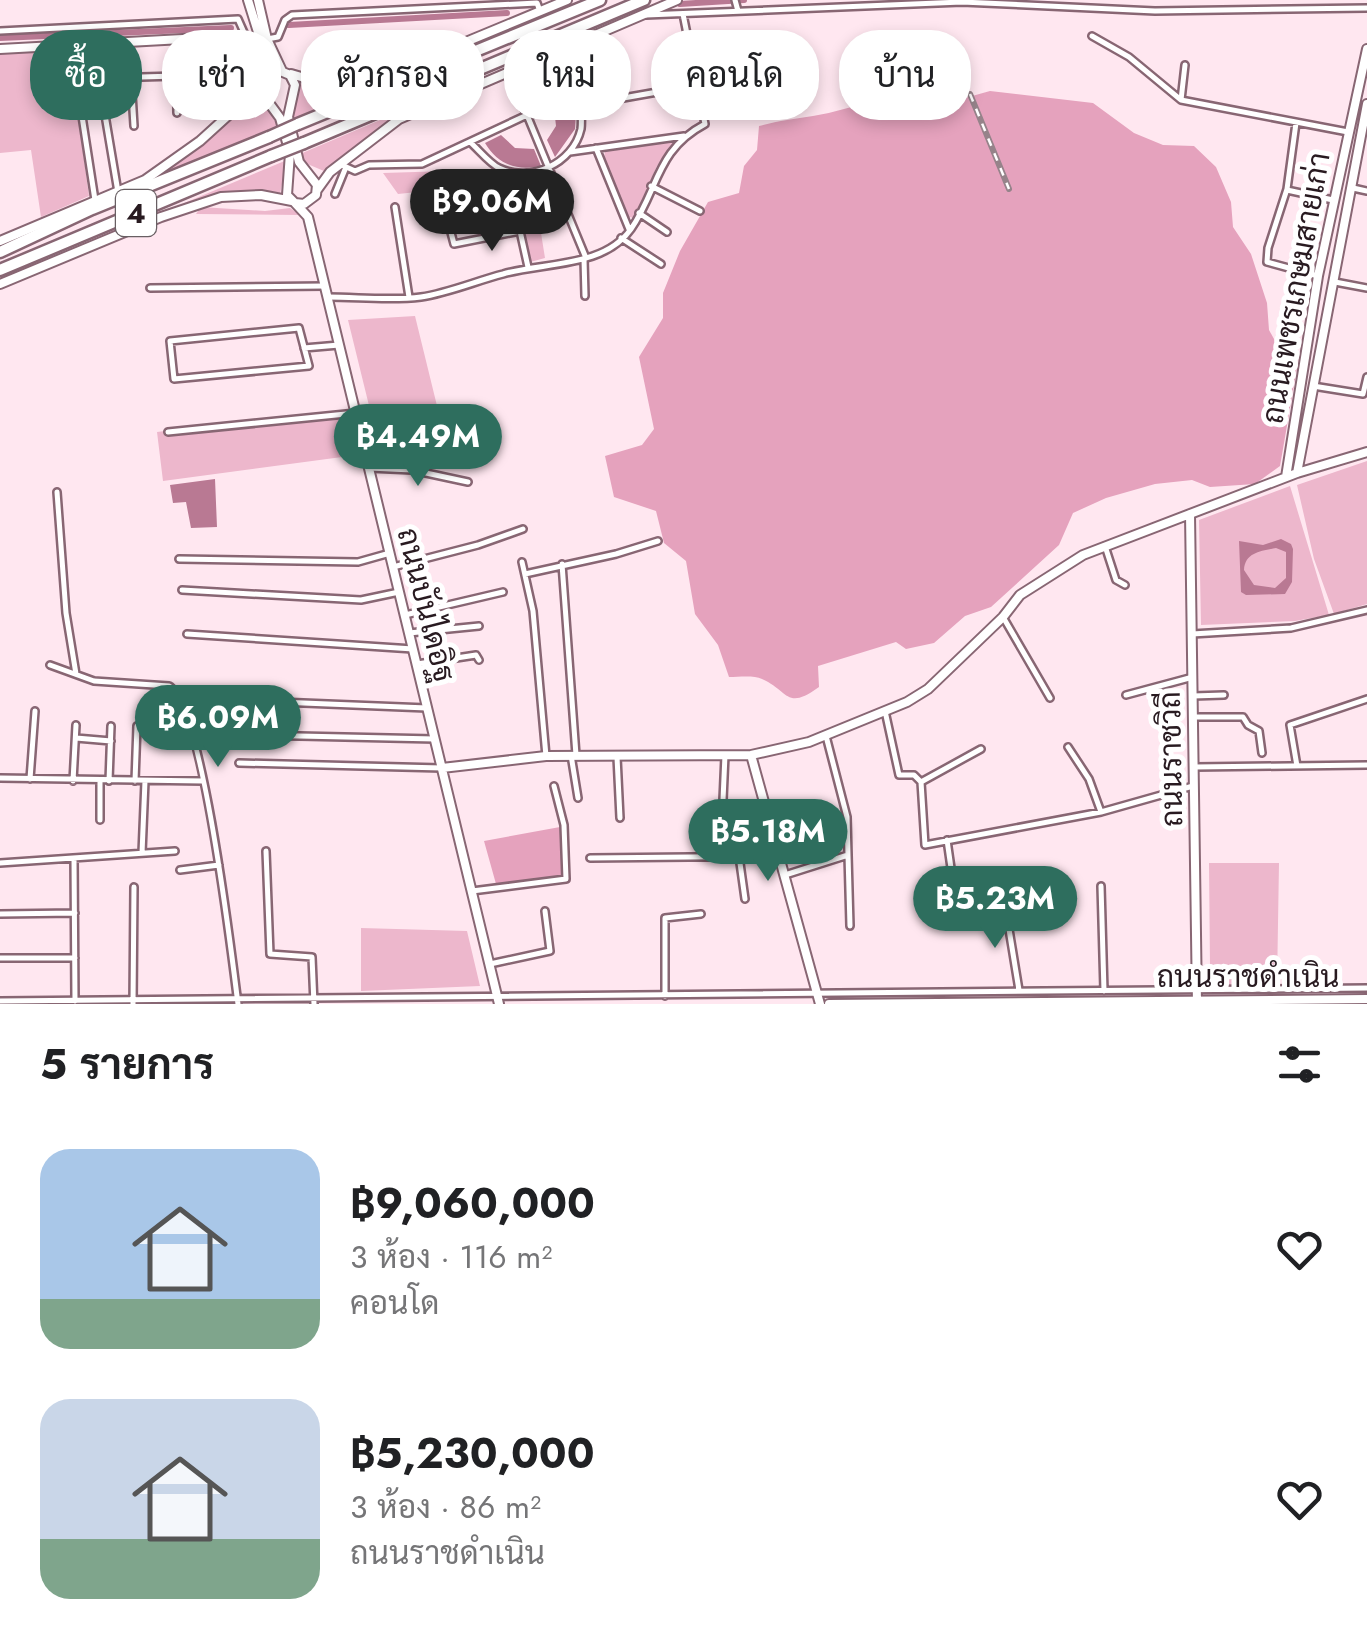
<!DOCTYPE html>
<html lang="th">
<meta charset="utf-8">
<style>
:root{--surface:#fff;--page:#f2f2f2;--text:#202124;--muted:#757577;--accent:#2e6e5e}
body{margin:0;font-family:Jost,Sarabun,sans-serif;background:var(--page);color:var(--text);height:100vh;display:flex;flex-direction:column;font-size:38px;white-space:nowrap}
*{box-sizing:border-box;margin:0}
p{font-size:32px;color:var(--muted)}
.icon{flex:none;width:55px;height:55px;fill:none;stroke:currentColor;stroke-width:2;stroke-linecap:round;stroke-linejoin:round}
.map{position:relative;height:1004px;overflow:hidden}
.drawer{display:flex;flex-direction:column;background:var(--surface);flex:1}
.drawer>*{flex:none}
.guide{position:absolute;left:30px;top:30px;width:1308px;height:90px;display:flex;gap:20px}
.price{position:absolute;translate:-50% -85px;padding:0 22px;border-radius:35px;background:var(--accent);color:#fff;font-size:32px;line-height:65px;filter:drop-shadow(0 2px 5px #0008)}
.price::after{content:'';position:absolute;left:50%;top:60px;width:30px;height:22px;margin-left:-15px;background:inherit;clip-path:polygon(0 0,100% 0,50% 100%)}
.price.active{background:#222;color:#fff}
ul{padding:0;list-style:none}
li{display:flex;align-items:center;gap:30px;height:250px;padding:0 40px}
li span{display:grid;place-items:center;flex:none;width:280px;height:200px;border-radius:30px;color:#555}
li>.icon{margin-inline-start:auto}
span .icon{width:120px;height:120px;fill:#fffc;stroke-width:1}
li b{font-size:42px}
h2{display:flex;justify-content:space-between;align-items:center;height:120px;padding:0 40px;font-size:42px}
.tag{padding:0 35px;border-radius:40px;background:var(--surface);box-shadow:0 5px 15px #0003;font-size:35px;line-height:90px}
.tag.active{background:var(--accent);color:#fff}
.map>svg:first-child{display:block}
.green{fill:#edb7cc}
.forest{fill:#e5a2bd}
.water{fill:#b97993;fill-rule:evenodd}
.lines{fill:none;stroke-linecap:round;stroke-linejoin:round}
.canal{stroke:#b97993;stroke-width:6}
.street-casing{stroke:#886673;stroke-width:10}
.secondary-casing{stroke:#886673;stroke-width:12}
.highway-casing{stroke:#886673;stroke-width:15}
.street{stroke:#fff;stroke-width:5}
.secondary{stroke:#fff;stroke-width:8}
.highway{stroke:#fff;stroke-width:10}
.rail-casing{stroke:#96838a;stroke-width:6}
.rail{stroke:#fff;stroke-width:2.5;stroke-dasharray:8;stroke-linecap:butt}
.highway-bridge-casing{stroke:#886673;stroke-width:15;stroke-linecap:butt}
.highway-bridge{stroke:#fff;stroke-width:10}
.labels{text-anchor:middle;stroke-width:10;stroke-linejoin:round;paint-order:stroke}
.shield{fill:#fff;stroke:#685f63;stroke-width:2.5}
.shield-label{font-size:28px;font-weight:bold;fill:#281a20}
.street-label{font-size:30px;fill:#281a20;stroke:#fff}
</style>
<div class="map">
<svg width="1367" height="1004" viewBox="0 0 1367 1004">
<rect width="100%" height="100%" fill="#ffe7f0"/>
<path class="green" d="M69 49 89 196 41 217 31 150 0 153V53Z
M416 68 344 102 292 120 291 110 300 83C343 89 375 84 416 68Z
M453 89 403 113 324 171 305 163 300 154Z
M257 93 278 126 138 188 185 158Z
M673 140 675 142 657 166 634 218 629 217 604 158 605 151Z
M287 160 280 194 227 192 182 204Z
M480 170 521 185 547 180 556 202 537 208 545 258 523 264 517 234 498 237 493 217 450 223 444 200 422 206 417 192 398 194 383 173Z
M201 207 265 211 290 208 300 215 196 214Z
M415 316 439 414 374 426 348 320Z
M353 415 355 431 351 433 357 455 163 481 157 432 165 431 166 435Z
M1367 461V604L1334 614 1314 559 1297 485Z
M1290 486 1329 615 1295 621 1201 625 1199 520Z
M1209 863H1279L1277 984 1227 985 1210 967Z
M361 928 467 931 480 986 361 991Z"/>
<path class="forest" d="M937 88 965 98 990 91 1093 103 1134 133 1163 145 1194 146 1216 167 1231 202 1233 227 1251 254 1267 303 1269 330 1279 348 1297 368 1280 466 1255 484 1210 487 1192 480 1155 484 1106 498 1073 513 1059 545 991 607 965 616 934 643 906 649 896 642 818 666 819 687C786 711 789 691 762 679 754 675 739 677 729 677L718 645 695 614 686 561 664 543 656 511 614 497 605 456 642 445 654 429 639 357 663 318V293L680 251 708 202 739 193 744 166 757 150 759 126C777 121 794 119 813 116 856 109 891 91 937 88Z
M560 827 563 876 496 884 484 841Z"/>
<path class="water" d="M576 113 575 129 555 157 547 140 556 126 555 117Z
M501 135 515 148 534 149 541 166C517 171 498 165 485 143Z
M215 479 217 527 191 528 186 502 173 503 170 485Z
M1281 539 1291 544 1293 549 1292 582 1285 594 1246 595 1241 592 1239 541 1263 545ZM1276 548 1286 552V578L1275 588 1254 585 1244 570C1245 552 1262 551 1276 548Z"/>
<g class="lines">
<path class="canal" d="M680 4 744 0
M289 25 507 13
M0 38 231 28"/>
<g class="street-casing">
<path id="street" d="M735 0 738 11
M646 15 962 2 1155 11 1367 8
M0 31 238 19 246 37
M1092 36 1129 57 1181 100 1348 132
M219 37 224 94
M176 39 177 113
M267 39 278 37 285 20 292 15 537 3 540 11
M71 45 95 200
M506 73 527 115 586 258
M131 77 134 126
M107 78 176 76
M1181 100 1185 65
M103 103 118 192
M1296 123 1287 189 1268 248 1267 262 1318 276
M470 142C479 150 489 163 499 168 530 183 573 164 581 129 582 122 581 113 581 105
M596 148 629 229
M570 152 684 136
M342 165 355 171 369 165 422 164 527 115 697 85
M651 186 700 211
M1353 188 1367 191
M1287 190 1333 200
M335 194 346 167
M395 207 409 297
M639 213 667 232
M520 231 454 244 449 225 452 219 509 216 520 231 528 267
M621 238 661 264
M584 259 585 296
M1335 282 1367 288
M150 288 325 286
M328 297C358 297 391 301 421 297 448 293 476 281 503 274 543 262 604 268 631 229 659 188 656 150 705 124L683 14
M299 328 309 366 174 379 170 341Z
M304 348 339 345
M1313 386 1363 394 1367 377
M168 432 356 413
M369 468 412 470 468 482
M57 492 66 613 76 674
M1105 546 1116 580 1125 585
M179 559 358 562 390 553
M522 562 533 611 546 756
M562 564 576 755
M393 567 478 545 523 529
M525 574 616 554 658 541
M182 590 361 600 399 592
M405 615 503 592
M1003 617 1050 698
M409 633 479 626
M187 634 413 649
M1192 634 1291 628 1367 610
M417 664 476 655 479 660
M50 665 94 681 169 686C202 703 232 957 238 1004
M1126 695 1193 677
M1193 696 1224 695
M230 700 427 708
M885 711 899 775H914L921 782 925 845 1101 812 1193 786
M1193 717H1243L1248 725 1259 731 1262 753
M249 735 435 739
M76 738 111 741
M1068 747 1089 779 1101 812
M571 755 578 798
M617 757 620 818
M239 763 442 768
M1297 766 1290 725 1367 699
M1195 767 1367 765
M0 778 203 781
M30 779 35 711
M73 781 76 725
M100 781V820
M109 781 111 726
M135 781 137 726
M921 782 981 749
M723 800 725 755
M947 840 952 875
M266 851 270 954 312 957 314 1004
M142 853 145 781
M848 855 850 926
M739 856 745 899
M74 858 75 1001
M590 858 780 856
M0 863 175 851
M180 870 219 865
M785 875 848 855 847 817 826 736
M1101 886 1104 991
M472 891 566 879 564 825 554 786
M1005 905 1019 990
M0 914 75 913
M0 958H75
M490 964 550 951 545 911
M665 996V918L701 914
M0 1001 1367 988
M133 1004 134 887"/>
</g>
<g class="secondary-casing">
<path id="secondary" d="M258 0 267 39 282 71
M0 49 219 37 267 39
M278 70 290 75 295 85 288 117 299 162 317 185 316 195 304 204 295 203 287 195 290 153 280 118 261 92 264 77Z
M291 74C321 84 348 84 379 78L567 0
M317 190 330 172 399 119 677 0
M295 203 308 217 499 1004
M0 241 145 180 200 141 254 92 262 81 267 61 248 0
M0 284 161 217 221 197 261 195 292 201
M1297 473 1367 104
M1286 477 1318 276 1367 49
M1190 514 1197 1004
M751 755 820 1004
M442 768 546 756 751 755 809 742 907 702 928 689 1003 617 1020 595 1083 555 1297 473 1367 452
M829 1004 1367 999"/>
</g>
<g class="highway-casing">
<path id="highway" d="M298 124 600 0
M304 143 644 0
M0 252 92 209 269 137
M0 270 271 156"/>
</g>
<use href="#street" class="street"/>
<use href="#secondary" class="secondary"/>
<use href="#highway" class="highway"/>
<g class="rail-casing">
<path id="rail" d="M970 94 1009 189"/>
</g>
<use href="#rail" class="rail"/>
<g class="highway-bridge-casing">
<path id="highway-bridge" d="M269 137 298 124
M271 156 304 143"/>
</g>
<use href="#highway-bridge" class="highway-bridge"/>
</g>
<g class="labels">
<rect class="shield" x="116" y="190" width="40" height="46" rx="8"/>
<g class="shield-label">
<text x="136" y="223">4</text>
</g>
<g class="street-label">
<text transform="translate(1296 288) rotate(-80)" y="10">ถนนเพชรเกษมสายเก่า</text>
<text transform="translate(426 605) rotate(76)" y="10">ถนนบันไดอิฐ</text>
<text transform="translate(1171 759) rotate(-91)" y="10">ถนนราชวิถี</text>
<text x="1248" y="987">ถนนราชดำเนิน</text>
</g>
</g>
</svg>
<b class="price active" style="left:492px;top:254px">฿9.06M</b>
<b class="price" style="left:418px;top:489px">฿4.49M</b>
<b class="price" style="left:218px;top:770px">฿6.09M</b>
<b class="price" style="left:768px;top:884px">฿5.18M</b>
<b class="price" style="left:995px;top:951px">฿5.23M</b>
<div class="guide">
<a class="tag active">ซื้อ</a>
<a class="tag">เช่า</a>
<a class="tag">ตัวกรอง</a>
<a class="tag">ใหม่</a>
<a class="tag">คอนโด</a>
<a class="tag">บ้าน</a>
</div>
</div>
<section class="drawer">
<h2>5 รายการ<svg class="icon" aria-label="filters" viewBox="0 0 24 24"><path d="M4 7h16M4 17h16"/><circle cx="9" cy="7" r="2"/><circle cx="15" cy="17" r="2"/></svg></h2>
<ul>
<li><span style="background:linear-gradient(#a9c7e8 75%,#7fa58c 0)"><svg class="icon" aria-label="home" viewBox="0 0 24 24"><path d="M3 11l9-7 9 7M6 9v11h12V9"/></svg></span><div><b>฿9,060,000</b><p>3 ห้อง · 116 m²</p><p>คอนโด</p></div><svg class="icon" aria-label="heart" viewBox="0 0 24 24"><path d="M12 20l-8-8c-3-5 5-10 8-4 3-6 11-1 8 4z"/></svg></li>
<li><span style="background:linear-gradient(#c9d6e8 70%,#7fa58c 0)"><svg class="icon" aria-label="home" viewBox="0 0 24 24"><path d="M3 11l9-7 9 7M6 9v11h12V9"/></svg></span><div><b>฿5,230,000</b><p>3 ห้อง · 86 m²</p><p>ถนนราชดำเนิน</p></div><svg class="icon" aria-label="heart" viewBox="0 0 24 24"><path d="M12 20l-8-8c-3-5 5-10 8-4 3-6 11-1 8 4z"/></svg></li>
</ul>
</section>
